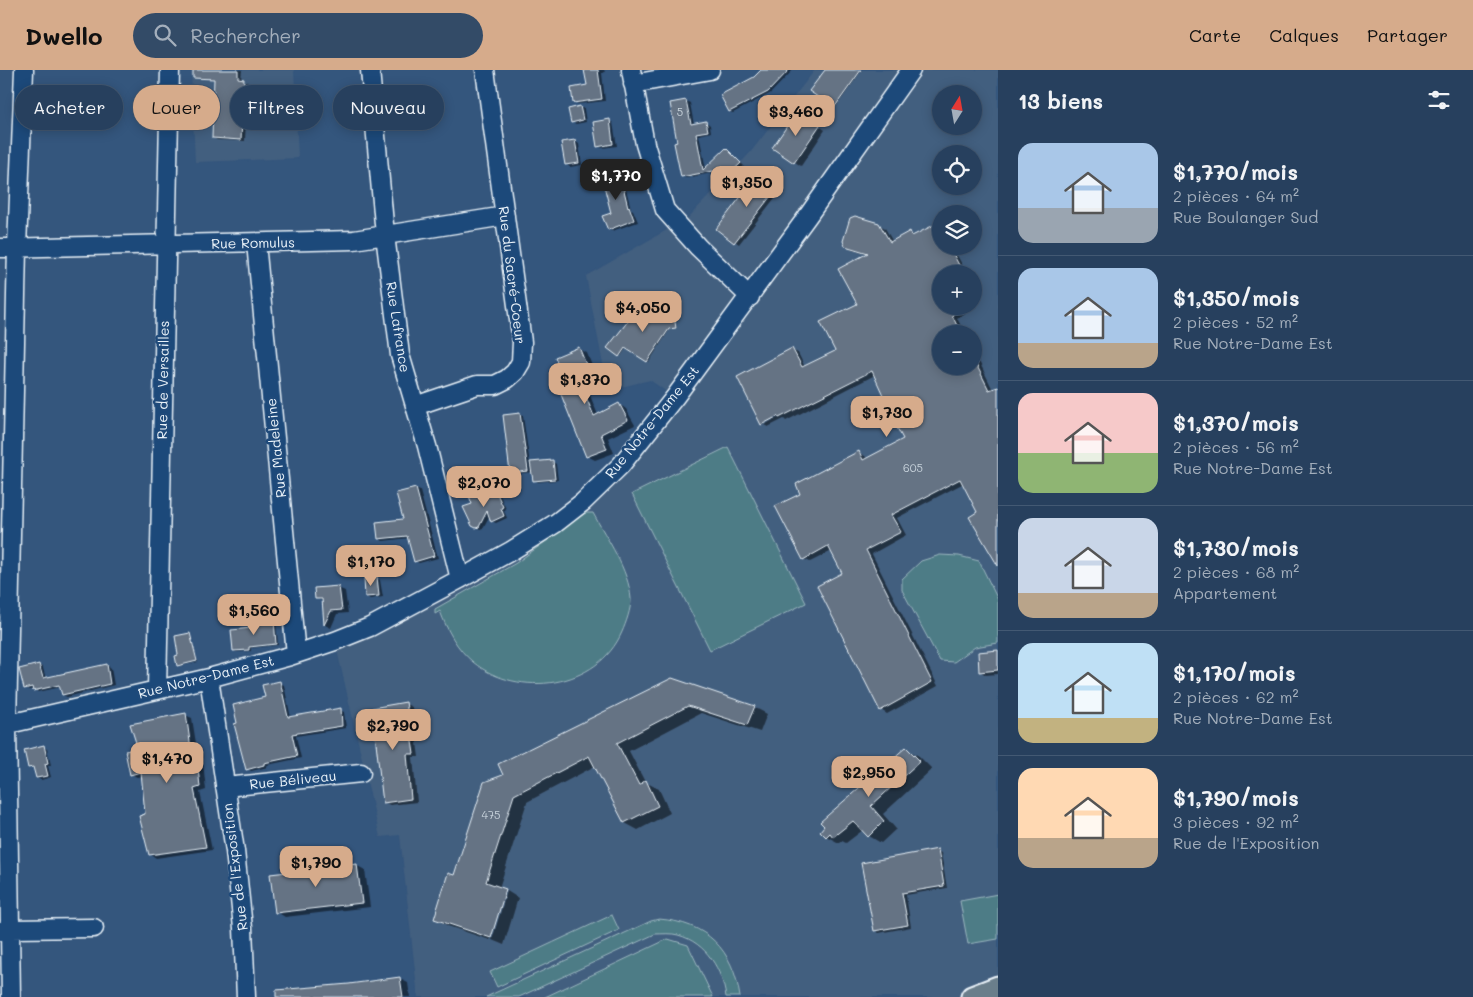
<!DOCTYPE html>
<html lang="fr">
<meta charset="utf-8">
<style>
:root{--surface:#27405e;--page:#334b67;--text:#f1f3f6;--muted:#a4afbc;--line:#435973;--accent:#d6ab8b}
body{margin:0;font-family:Mali,sans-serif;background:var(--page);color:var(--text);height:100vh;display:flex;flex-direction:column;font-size:19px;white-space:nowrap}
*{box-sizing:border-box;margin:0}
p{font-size:16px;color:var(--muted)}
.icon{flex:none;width:28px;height:28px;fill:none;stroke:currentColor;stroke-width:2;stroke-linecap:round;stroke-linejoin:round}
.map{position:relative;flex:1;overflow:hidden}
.panel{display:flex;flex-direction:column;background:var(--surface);width:475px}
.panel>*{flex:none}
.guide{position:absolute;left:15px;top:15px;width:475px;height:45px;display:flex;gap:10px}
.needle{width:32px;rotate:11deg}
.fabs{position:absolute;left:932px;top:15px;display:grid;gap:10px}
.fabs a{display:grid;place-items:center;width:50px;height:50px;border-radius:50%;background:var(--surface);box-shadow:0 2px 12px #0003,0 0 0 1px var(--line);font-size:25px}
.price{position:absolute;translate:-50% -42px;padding:0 11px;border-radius:10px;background:var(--accent);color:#111;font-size:16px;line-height:32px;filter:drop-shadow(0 1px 2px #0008)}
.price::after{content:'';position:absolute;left:50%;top:30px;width:15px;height:11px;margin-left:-8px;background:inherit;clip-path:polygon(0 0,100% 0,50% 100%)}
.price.on{background:#222;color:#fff}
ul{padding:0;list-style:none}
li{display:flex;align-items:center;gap:15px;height:125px;padding:0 20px}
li+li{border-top:1px solid var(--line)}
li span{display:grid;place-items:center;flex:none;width:140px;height:100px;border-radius:15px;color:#555}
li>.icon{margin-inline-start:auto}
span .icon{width:60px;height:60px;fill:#fffc;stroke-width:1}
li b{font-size:21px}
h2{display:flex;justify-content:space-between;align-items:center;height:60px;padding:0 20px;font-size:21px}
.pill{padding:0 18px;border-radius:22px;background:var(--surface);box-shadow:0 2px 12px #0003,0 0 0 1px var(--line);font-size:18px;line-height:45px}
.pill.on{background:var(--accent);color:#111}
header{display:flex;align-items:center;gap:30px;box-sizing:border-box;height:70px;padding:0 25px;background:var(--accent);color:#111}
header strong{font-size:24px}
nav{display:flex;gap:28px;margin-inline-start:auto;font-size:18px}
.search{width:350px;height:45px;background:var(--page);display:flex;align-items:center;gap:12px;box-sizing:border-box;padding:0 18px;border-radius:28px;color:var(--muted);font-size:19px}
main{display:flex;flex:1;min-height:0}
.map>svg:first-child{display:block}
.built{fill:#435f7f;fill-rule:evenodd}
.green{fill:#4d7c86;stroke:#9ab6bf}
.shadow{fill:#0007;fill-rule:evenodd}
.building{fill:#657384;stroke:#e8f1f8}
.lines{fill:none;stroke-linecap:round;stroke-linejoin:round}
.minor-casing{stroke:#e8f1f8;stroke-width:21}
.major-casing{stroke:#e8f1f8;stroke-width:25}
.minor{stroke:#1f4a7a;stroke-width:18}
.major{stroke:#6b7e8b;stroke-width:21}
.labels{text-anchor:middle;stroke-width:5;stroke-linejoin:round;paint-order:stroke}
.number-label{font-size:11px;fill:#c7d2db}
.street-label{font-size:14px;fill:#e8f1f8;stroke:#1f4a7a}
</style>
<header>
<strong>Dwello</strong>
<div class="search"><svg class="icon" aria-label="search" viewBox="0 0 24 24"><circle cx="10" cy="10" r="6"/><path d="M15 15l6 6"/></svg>Rechercher</div>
<nav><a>Carte</a><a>Calques</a><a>Partager</a></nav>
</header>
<main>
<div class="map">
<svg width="998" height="927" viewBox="0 0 998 927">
<rect width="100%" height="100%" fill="#34567d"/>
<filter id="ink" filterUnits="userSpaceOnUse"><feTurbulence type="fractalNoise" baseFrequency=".02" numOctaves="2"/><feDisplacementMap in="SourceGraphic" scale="10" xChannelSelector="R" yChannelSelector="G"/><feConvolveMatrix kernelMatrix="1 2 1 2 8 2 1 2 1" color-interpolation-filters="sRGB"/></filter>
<g filter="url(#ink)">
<path class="built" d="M191 0H294L298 88 195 92Z
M815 0H998V927H418L400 765 380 767 335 571 581 433 674 327 650 310 608 320 586 206 688 148 750 83ZM941 24H974V56H941ZM941 84H974V116H941ZM941 144H974V176H941ZM941 204H974V236H941ZM941 264H974V296H941Z"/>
<path class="green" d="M728 377 806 533 710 580 632 424Z
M585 443H593C607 469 629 500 631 529 631 539 626 553 622 562 598 618 518 629 473 592 457 579 447 560 440 541L435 544V539L516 493Z
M940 485 959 486 979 491 998 530V573L975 577 954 592 940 591 902 520V509L921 491Z
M998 824V869L968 874 960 831Z
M612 845 619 860 497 917 490 902Z
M659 849C707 853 733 879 740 927H726C722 900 707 873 678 865 672 863 662 864 655 864L519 927H486L651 851Z
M668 869 688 875 713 927H545Z"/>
<path class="shadow" d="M210 0H242L241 10 248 12 245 71 217 70 213 68 216 10 210 8Z
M586 0H604L605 2 602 3 605 31 578 34 575 32 588 17Z
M762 0H793L771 23 733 43 730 42 722 26 754 8Z
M826 0H862L836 37 811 21Z
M686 31 690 33 694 55 706 52 710 55 711 62 699 65 706 99 727 80 744 96 727 112 717 102 686 108 682 106 678 73Z
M580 37 584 39 586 52 576 54 572 52Z
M805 46 825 60 801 96 774 78Z
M610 51 613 53 617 76 602 78 598 76Z
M575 71 579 74 582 95 570 97 566 94Z
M618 101 622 103 631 139 633 140 638 152 612 161 608 159Z
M763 107 781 120 739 174 717 159Z
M878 154 885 158 893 172 910 163 915 166 936 155 941 158V176H952L965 200 960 204H941V236H974V232L976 237 957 248 965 264H941V296H974V281L993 320 998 318V493L990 477 979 443 964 413 897 448 906 465 872 484 938 616 887 644 881 640 844 503 832 481 810 492 804 489 802 424 859 383 865 386 867 389 904 370 875 305 786 351 784 349 768 357 762 354 792 280 798 283 805 297 837 281 858 235 869 184 852 179 846 175ZM783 342 784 344 764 355V352Z
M674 248 677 258 670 259 649 292 627 277 621 286 609 277Z
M579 279 587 283 594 301 582 306 598 345 619 334 626 339 635 355 608 368 614 383 595 390 587 386 564 305Z
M519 344 523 346 530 394 552 391 556 394 558 410 538 412 534 410 533 402 515 404 511 402Z
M416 419 420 421 438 488 419 493 415 491 409 468 383 471 379 468 404 450Z
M495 421 499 423 506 439 504 441 507 448 496 453 492 451 490 445 483 458 480 459 473 455 474 434 478 423 482 425Z
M376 508 380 510 383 527 370 529 367 527Z
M338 518 345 521 348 543 337 544 331 558 325 555 324 532 316 528Z
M274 551 276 552 278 575 251 578V581L236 582 234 580 253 559Z
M190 564 198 592 180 596 178 595 180 587Z
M998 581V604L986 605 980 601 979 583Z
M39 595 43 598 46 609 107 595 111 598 114 615 67 627 63 625 61 617 38 622 34 619 29 620 25 618Z
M672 609 754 637 767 644 760 662 701 643 629 681 645 712 659 719 670 743 638 760 625 753 595 696 527 732 499 818 506 821H504L490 870 448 856 435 848 505 706Z
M280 613 284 615 291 648 340 640 344 642 346 658 296 666 301 688 267 695 268 697 251 701 247 699 266 628Z
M406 634 412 637 419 687H413L417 732 390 735 384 732Z
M185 645 192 648 197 680 202 683 206 720 200 722 212 780 156 788 150 784 143 706 137 707 131 704 139 680Z
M44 677 47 679 51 695 48 696 51 707 41 710 37 708 35 699 29 697Z
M906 679 919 686 932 699 883 744 896 759 881 773 869 766 863 760 846 773 842 771 839 773 826 766Z
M937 781 941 783 947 818 906 825 911 857 879 863 875 860 863 794Z
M356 795 365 800 370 837 285 847 277 842Z
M507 821 518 828 504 875 492 870Z
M0 882 3 904H0Z
M400 909 408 913 410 927H293Z"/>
<path class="building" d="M193 0H238V8L244 9 241 70 212 68 214 9 193 8Z
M584 0H598L602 29 573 33 571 18 587 15Z
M761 0H789L768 22 729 42 720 25 754 7Z
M825 0H861L834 38 809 21Z
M686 30 691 54 706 51 708 61 696 63 703 100 726 78 741 93 723 110 713 101 681 107 674 73 677 72 670 33Z
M580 36 583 50 571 53 568 39Z
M798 40 820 55 794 93 772 78Z
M610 49 613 74 597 77 593 52Z
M575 70 579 93 565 95 561 72Z
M619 100 628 137 629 136 634 150 608 160 602 146 611 143 601 104Z
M759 103 778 117 734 173 716 159Z
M855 146 879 153 890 172 910 161 912 166 936 154 941 163V176H949L960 197 954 200 956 204H941V236H966L952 245 961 264H941V296H977L989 320 998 317V496L969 447 977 442 960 409 891 445 901 462 866 480 932 612 880 641 817 516 842 503 828 476 803 490 775 436 800 424 796 414 859 381 863 390 903 369 886 337 888 336 872 301 779 348 778 346 761 355 737 307 792 278 802 297 835 281 820 252 857 234 838 199 868 183 845 176 843 171 850 148Z
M643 232 667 248 674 246 676 258 669 259 647 292 625 278 619 287 607 278Z
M579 277 587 297 575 301 594 346 619 333 628 350 601 364 607 379 586 387 554 307 562 304 555 287Z
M520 343 528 401 510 403 503 345Z
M553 390 555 409 533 411 530 392Z
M416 418 434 486 414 492 407 466 378 469 376 452 403 449 396 423Z
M495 419 503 437 501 438 504 446 491 452 487 441 479 457 476 458 472 456 463 437 472 434 469 426 479 422 480 426Z
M377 506 379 526 365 527 364 508Z
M339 516 342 540 331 541 324 555 322 529H315L314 518Z
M274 550 276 574 249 577V580L233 581 231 560 252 558 251 552Z
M190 563 197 591 177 596 175 586 178 585 175 566Z
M998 580V600L979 602 978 582Z
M39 594 43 608 107 594 110 614 62 625 59 615 33 621 32 617 24 619 19 599Z
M672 608 755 636 747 655 688 636 617 673 639 715 646 710 658 736 624 753 589 686 514 725 486 812 506 819 491 868 434 849 448 803 454 805 484 712 503 705 498 694Z
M280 611 288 647 341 638 342 656 292 664 297 686 264 693V695L246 700 234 654 237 653 233 635 265 627 262 615Z
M406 632 414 684H407L411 729 383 733 372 638Z
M186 643 191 679 196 678 200 717 194 719 206 777 149 785 139 746 145 744 141 702 130 705 125 681 138 679 130 654Z
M44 675 48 693 45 694 48 706 36 708 33 697 28 698 24 680Z
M906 677 920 691 871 736 884 751 868 767 853 751 833 767 830 763 826 767 820 761 824 756 820 752Z
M938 779 944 816 902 823 908 855 874 861 861 793Z
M357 794 362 833 275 843 270 804Z
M400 907 403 927H276V920L349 914Z"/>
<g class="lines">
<g class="minor-casing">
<path id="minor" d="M370 0 385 165 400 285 427 376 460 509
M631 0 645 74 665 140 698 177 750 227
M633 14 710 0
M256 173 296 584
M0 178 354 170 505 146
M415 336 477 315H495L507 309 515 302 521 292 522 272 485 0
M209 608 235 781 243 858 246 927
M157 620 170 0
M0 656 209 608 290 586 335 571 370 557 460 509 511 481 556 453 583 432 621 395 675 327 807 147 911 0
M225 717 361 703
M0 861 10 859 94 858
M11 927 7 655 17 177 24 0"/>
</g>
<g class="major-casing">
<path id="major" d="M972 927 998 917"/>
</g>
<use href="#minor" class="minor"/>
<use href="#major" class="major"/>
</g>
</g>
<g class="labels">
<g class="number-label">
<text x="680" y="46">5</text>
<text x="913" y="402">605</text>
<text x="491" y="749">475</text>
</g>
<g class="street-label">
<text transform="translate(253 173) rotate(-1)" y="5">Rue Romulus</text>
<text transform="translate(512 205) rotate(83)" y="5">Rue du Sacré-Coeur</text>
<text transform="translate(398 257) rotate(81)" y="5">Rue Lafrance</text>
<text transform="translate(163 310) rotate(-89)" y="5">Rue de Versailles</text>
<text transform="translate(652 352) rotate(-51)" y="5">Rue Notre-Dame Est</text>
<text transform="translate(276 378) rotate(-96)" y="5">Rue Madeleine</text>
<text transform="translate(206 607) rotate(-14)" y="5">Rue Notre-Dame Est</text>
<text transform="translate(293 710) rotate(-6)" y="5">Rue Béliveau</text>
<text transform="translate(235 797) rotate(-97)" y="5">Rue de l'Exposition</text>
</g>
</g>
</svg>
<div class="fabs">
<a><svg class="needle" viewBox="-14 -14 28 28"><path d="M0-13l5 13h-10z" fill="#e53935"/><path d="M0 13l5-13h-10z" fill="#a4afbc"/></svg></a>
<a><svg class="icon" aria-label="locate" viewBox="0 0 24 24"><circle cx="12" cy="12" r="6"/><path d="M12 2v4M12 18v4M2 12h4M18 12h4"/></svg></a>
<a><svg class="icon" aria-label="layers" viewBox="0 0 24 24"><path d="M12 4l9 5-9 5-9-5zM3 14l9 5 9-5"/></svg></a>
<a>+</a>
<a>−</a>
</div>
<b class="price" style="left:796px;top:67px">$3,460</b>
<b class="price on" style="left:616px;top:131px">$1,770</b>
<b class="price" style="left:747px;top:138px">$1,350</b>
<b class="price" style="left:643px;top:263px">$4,050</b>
<b class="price" style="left:585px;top:335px">$1,370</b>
<b class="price" style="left:887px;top:368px">$1,730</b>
<b class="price" style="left:484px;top:438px">$2,070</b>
<b class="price" style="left:371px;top:517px">$1,170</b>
<b class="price" style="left:254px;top:566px">$1,560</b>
<b class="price" style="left:393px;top:681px">$2,790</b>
<b class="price" style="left:167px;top:714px">$1,470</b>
<b class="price" style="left:869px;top:728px">$2,950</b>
<b class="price" style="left:316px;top:818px">$1,790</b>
<div class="guide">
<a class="pill">Acheter</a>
<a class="pill on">Louer</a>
<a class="pill">Filtres</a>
<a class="pill">Nouveau</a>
</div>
</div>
<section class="panel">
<h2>13 biens<svg class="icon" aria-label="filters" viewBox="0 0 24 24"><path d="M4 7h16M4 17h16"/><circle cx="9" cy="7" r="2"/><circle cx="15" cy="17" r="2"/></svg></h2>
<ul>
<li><span style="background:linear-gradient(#a9c7e8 65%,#9aa5b1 0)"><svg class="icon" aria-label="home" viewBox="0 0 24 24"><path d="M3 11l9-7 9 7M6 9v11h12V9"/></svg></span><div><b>$1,770/mois</b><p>2 pièces · 64 m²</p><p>Rue Boulanger Sud</p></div></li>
<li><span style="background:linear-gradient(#a9c7e8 75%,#b9a48a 0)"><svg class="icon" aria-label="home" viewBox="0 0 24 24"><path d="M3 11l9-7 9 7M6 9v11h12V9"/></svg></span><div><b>$1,350/mois</b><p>2 pièces · 52 m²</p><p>Rue Notre-Dame Est</p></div></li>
<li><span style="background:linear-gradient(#f6c9c9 60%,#8fb573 0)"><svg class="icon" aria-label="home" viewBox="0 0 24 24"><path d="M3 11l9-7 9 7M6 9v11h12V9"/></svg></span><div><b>$1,370/mois</b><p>2 pièces · 56 m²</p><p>Rue Notre-Dame Est</p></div></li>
<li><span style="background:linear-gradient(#c9d6e8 75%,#b9a48a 0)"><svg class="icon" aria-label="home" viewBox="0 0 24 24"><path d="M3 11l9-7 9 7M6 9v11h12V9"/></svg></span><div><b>$1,730/mois</b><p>2 pièces · 68 m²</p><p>Appartement</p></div></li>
<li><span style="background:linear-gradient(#bfe0f5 75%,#c2b280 0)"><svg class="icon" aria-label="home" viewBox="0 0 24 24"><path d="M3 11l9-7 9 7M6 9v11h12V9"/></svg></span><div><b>$1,170/mois</b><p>2 pièces · 62 m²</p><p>Rue Notre-Dame Est</p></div></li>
<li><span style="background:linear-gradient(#ffd9b3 70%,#b9a48a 0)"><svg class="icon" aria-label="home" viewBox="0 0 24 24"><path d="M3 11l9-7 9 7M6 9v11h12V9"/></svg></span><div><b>$1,790/mois</b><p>3 pièces · 92 m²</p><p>Rue de l'Exposition</p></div></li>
</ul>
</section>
</main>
